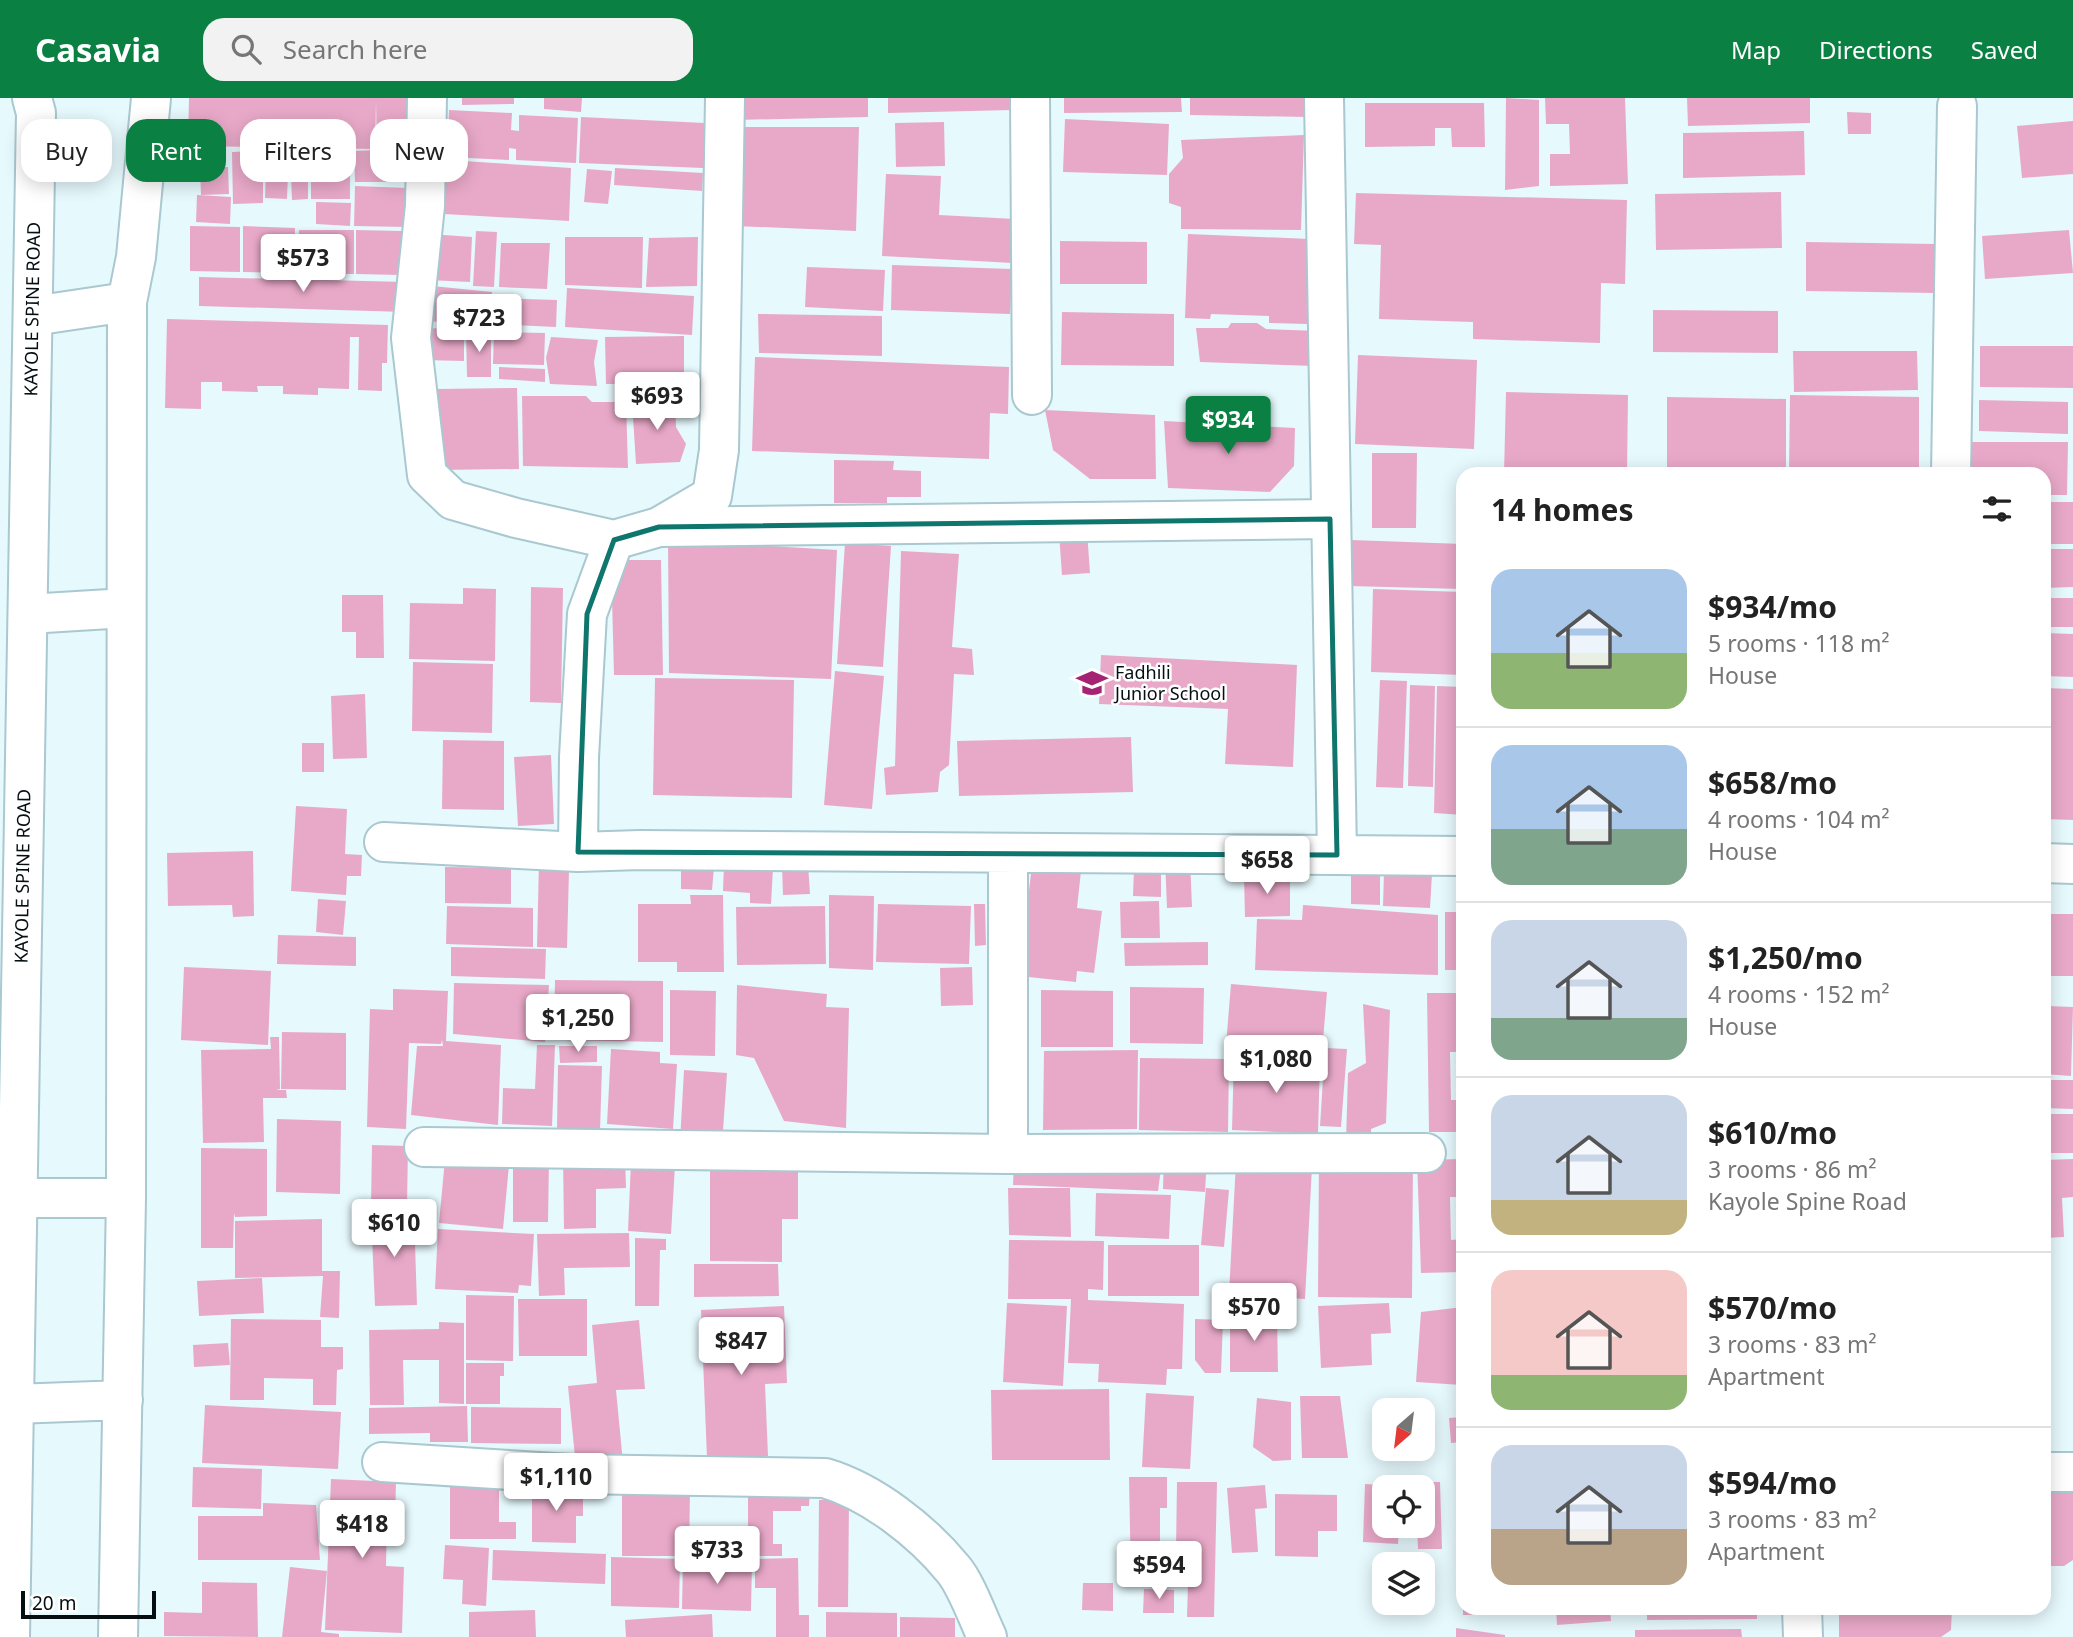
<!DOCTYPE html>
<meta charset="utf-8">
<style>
:root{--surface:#fff;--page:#f2f2f2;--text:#222;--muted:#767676;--line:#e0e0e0;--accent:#0b8043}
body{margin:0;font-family:"Noto Sans",sans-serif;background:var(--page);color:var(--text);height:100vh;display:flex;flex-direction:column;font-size:26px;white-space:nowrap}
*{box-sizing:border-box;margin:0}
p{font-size:23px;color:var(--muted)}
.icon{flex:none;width:38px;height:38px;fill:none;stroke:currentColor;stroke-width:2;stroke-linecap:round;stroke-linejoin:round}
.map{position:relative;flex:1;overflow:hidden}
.details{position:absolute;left:1456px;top:369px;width:595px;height:1148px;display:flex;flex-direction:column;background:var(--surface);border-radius:21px;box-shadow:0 4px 18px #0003}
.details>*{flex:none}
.banner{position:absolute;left:21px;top:21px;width:665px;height:63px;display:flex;gap:14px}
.needle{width:46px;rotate:208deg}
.tools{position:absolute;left:1372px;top:1300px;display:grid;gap:14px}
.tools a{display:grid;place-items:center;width:63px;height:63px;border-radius:14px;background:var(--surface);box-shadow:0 4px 18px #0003;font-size:35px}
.scale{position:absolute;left:21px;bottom:18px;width:135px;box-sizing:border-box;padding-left:7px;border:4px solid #050f11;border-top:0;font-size:19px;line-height:24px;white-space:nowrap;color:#050f11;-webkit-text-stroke:5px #fff;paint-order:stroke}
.price{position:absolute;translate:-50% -60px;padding:0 16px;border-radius:7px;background:#fff;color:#222;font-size:23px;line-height:46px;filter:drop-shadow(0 2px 4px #0008)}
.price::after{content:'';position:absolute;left:50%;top:42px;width:21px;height:16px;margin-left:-10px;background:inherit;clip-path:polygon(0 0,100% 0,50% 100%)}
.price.on{background:var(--accent);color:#fff}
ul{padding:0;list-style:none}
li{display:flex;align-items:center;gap:21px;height:175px;padding:0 35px}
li+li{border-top:2px solid var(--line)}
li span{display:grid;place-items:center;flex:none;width:196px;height:140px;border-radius:21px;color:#555}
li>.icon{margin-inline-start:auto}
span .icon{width:84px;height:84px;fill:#fffc;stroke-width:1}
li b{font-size:30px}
h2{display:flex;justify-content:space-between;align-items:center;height:84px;padding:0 35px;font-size:30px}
.chip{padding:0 24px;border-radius:21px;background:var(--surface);box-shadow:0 4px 18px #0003;font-size:24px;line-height:63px}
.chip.on{background:var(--accent);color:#fff}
header{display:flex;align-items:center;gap:42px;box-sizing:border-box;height:98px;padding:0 35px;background:var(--accent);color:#fff}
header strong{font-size:33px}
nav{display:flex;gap:38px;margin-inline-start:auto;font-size:24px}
.search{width:490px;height:63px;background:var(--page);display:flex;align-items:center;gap:18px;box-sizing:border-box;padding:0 24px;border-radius:21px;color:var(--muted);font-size:26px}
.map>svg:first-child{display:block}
.building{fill:#e8a9c8}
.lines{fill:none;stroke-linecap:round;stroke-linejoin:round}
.minor-casing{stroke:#a9c8d0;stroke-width:42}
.major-casing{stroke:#a9c8d0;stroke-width:42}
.minor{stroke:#fff;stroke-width:38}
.major{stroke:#fff;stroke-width:38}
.marked{fill:none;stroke:#0f766e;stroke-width:5;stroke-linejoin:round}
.labels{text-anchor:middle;stroke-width:5;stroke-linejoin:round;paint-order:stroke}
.street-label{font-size:18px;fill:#050f11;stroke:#fff}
.poi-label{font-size:18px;fill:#050f11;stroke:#fff;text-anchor:start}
</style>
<header>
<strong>Casavia</strong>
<div class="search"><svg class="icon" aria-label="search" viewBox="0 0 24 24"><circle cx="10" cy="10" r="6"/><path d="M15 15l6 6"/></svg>Search here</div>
<nav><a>Map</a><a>Directions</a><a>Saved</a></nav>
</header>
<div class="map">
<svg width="2073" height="1539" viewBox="0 0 2073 1539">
<rect width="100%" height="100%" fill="#e6f9fd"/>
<path class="building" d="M189 0H416L408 84H355L354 53 377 52 376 4 375 51 188 48Z
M462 0H514V6L462 7Z
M544 0H582L581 14 544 11Z
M735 0H868V19L735 22Z
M888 0H1012V12L888 15Z
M1064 0H1181L1182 14 1064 15Z
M1190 0H1307V19L1190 17Z
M1506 0 1539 2V88L1505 92Z
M1545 0H1625L1628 86 1550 88V56H1570L1569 26H1546Z
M1687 0H1810V25L1688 28Z
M1365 5H1484L1485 49H1452L1451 30H1435V48L1365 49Z
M449 12 512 15 511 32 519 33V17L578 20 576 65 516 62V51L509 50V62L447 59Z
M1847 14 1871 15V36H1848Z
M581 19 705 25 703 70 579 65Z
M1065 21 1169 26 1167 77 1063 74Z
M2073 23V76L2022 80 2017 28Z
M944 24 945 68 896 69 895 25Z
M733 29H859L856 133 735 128Z
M1804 33 1805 77 1683 80V35Z
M1304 37 1301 132 1181 131V109L1169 105V76L1183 60 1181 42Z
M255 53V67H262L263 73 260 74H263V105L233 106 232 54Z
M311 53H350V101H311Z
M266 55 308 56V74L266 73Z
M447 62 571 70 569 123 444 116Z
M200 69H228L229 96 201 97Z
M615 70 703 75 702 93 614 87Z
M587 71 612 73 608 106 584 104Z
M266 74 288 75 287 101 265 100Z
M291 76H308V101L292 102Z
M886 76 941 78 939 117 1015 121 1013 165 882 158Z
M355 88 408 90 407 129 354 128Z
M1781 94 1782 150 1656 152 1655 96Z
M1356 95 1627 102 1625 186 1601 185 1600 245 1473 241V224L1379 221 1381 147 1354 146Z
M197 97 231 99 230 126 196 124Z
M316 104 351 105 350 128 316 126Z
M190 128 240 129V174L190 173Z
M243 128 295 130 294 175 243 174Z
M299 132H354V176H298Z
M356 132 402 133 401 177 356 176Z
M2069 132 2073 175 1985 181 1982 138Z
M476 133 497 134 494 189 473 188Z
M430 136 472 139 470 184 428 182Z
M1188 136 1310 141 1307 226 1269 225V218L1211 216 1210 221 1185 220Z
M565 139H643L642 190 565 187Z
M698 139 697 188 646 189 649 140Z
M1060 143 1147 144V186H1060Z
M1806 144 1936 146V195L1806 193Z
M501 145H550L547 191 499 189Z
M892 167 1012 171 1010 216 891 212Z
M807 169 885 172 883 213 805 209Z
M199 179 406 184 405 214 199 208Z
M432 188 492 194 489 229 430 223Z
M567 190 694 198 692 237 565 229Z
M496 200 557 202 556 229 495 226Z
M1653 212 1778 213V255L1653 254Z
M1062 214 1174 216V268L1061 267Z
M758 216 882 218V258L759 255Z
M167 221 388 227 387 265H382V293L358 292 359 239H350L349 291 318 290V297L283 296V288H257L258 294 222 293V284H201V311L165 310Z
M1231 225H1257L1266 231 1319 233 1314 268 1200 264 1196 230H1228Z
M423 230 464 231V263L423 262Z
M466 234H491V279H467Z
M494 234 545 235 544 267 493 266Z
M684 238V285L606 286 605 239Z
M551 239 598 242 594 264 597 288 550 286 546 260Z
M1980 248H2073V290L1980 289Z
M1793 253H1917L1918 292 1794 294Z
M1358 257 1477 262 1474 351 1355 346Z
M755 259 1009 269 1008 316 990 315 989 361 752 353Z
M499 269 545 271V284L499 281Z
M517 290 519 371 439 372 437 291Z
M1506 294 1628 297 1627 376H1504Z
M1790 297 1919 299V376H1789Z
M522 298H586L592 304H626L628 370 523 368Z
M1667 299 1786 301V376H1667Z
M675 301 676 329 686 346 680 364 636 366 632 303Z
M1979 302 2068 304V336L1979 333Z
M1045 312 1155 317 1156 381H1090L1053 352Z
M1164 323 1295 330 1294 368 1270 394 1168 390Z
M1971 344H2068L2067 397H2044V376H1970Z
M1372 355H1417L1416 430H1372Z
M834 362 894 363 893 372 921 373V399H887V405H834Z
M2044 404H2073V446H2044Z
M1087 433 1090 475 1062 477 1059 435Z
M668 442 837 452 831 581 669 575Z
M1351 442 1463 446V491L1349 488Z
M845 445 891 448 883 569 837 566Z
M2044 451H2073V489L2044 490Z
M901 453 959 456 952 549 972 551 974 577 954 576 949 667 940 674 938 694 886 697 884 670 895 668Z
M611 462H661L663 577H614Z
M531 489 563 490 561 605 530 604Z
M463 490 496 491 495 563 409 561 410 505 463 506Z
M1373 491 1463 494V577L1371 574Z
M342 497H383L384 560H356V534H342Z
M2044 500H2073V529H2044Z
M2044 535 2073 536V579L2044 578Z
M1101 557 1297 567 1293 669 1225 666 1228 611 1099 606Z
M413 564 493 566 492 635 412 633Z
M835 573 884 578 872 711 824 707Z
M655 580 794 582 792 700 653 697Z
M1380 582 1407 583 1403 690 1376 689Z
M1410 587 1435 588 1433 689 1408 688Z
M1437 588 1463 589V717L1434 715Z
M2044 590 2073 591V722L2044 721Z
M365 596 367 660 333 661 331 598Z
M1131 639 1133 694 959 698 957 643Z
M443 642 504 643V712L442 711Z
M302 645H324V674H302Z
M551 657 554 726 518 728 514 659Z
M296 708 347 711 345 756 362 757 361 778H347L346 797 291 793Z
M253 753 254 818 233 819 232 807 168 808 167 755Z
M1190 760 1192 809 1167 810 1165 761Z
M539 763 569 772 567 850 537 849Z
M1351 764H1380V807L1351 806Z
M808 766 810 796 783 797 782 768Z
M681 767 714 769 712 792 681 791Z
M724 767 773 770 771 806 750 805V795L723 793Z
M1032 767 1081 773 1077 810 1102 813 1094 875 1077 873 1076 884 1019 878Z
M445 769 511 770V806L445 805Z
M1134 771H1161V799L1133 798Z
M1384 775 1432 776 1430 810 1383 808Z
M1290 777V818L1245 819 1244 778Z
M690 797H723L724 874H677V864H638V806H691Z
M829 797 874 798 873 872 829 870Z
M318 801 346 803 343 837 316 834Z
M1159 803 1160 840H1121L1120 804Z
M878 806 971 808 969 866 876 864Z
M974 806H985L986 847 975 848Z
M1303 807 1438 817V877L1255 872 1257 821 1302 822Z
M447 808 533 810V849L446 846Z
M825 808 826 866 737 867 736 809Z
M1445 814H1463V872H1445Z
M2044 816H2073V878H2044Z
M278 837 356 839V868L277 866Z
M1208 844V867L1125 868 1124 845Z
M451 849 546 851 545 881 451 878Z
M184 869 271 873 268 947 181 942Z
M972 869 973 907 941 908 940 870Z
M555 882 663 883V944L554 942Z
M454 885 549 887 545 944 453 936Z
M1231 886 1327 894 1322 955 1226 947Z
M737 887 827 896 826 909 849 910 846 1030 784 1023 754 960 736 957Z
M1130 889 1204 890 1203 946 1130 945Z
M393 891 448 893 446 943 501 947 498 1027 411 1017 417 948H443L442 942 441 946 409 945 406 1031 367 1029 370 911 393 912Z
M670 892 716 893 715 958 670 957Z
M1041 892 1113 893V949H1041Z
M1427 895H1463V954H1450L1451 1002H1463V1034H1429Z
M1363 906 1390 912 1386 1025 1371 1031V1041L1346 1044 1348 975 1366 965Z
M2047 908 2073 909 2071 978 2044 976Z
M282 934 346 935V992L281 991Z
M270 939H279L280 991 276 992H286L287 1000H263L264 1044 203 1045 201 952 271 951Z
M537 947H555L552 1028 502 1026 503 990 535 991Z
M559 948H597V964L560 965Z
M1325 950 1347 951 1341 1029 1320 1028Z
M611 951 660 954V965L677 966 673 1031 607 1026Z
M1138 952 1137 1031 1043 1032 1044 953Z
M1234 958 1320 961 1318 1036 1232 1032Z
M1140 960 1229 961 1228 1034 1139 1032Z
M558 967 602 968 600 1033 557 1031Z
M684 972 727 975 722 1047 680 1044Z
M2044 982H2073V1011L2044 1010Z
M2044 1016H2073V1055H2044Z
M277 1021 341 1023 340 1096 276 1094Z
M372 1047 408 1048 407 1109 371 1108Z
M201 1050 267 1051V1118L235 1119 234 1115 233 1150H201Z
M563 1058H625L626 1090 596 1091V1130L564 1131Z
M1164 1058 1207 1061 1205 1094 1163 1091Z
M1319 1058 1413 1060 1412 1200 1318 1199Z
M513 1060 549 1061 548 1124H513Z
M445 1061 509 1067 503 1131 439 1125Z
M710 1061 798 1062V1121H782V1164L710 1163Z
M1014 1061 1162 1063 1158 1093 1013 1087Z
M1463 1061V1099H1450L1451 1142 1463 1141V1174L1421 1175 1417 1062Z
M2073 1061V1099L2062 1100 2064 1139 2044 1140V1062Z
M631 1064 675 1067 671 1136 628 1133Z
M1236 1064 1312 1069 1305 1201 1229 1196Z
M1008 1090H1070L1071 1139 1009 1137Z
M1206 1090 1229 1092 1224 1149 1201 1147Z
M1096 1095 1171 1097 1169 1141 1095 1138Z
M414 1115 417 1207 375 1208 371 1116Z
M322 1121V1173H340L339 1220 320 1219 323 1178 235 1180V1123Z
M438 1131 534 1136 531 1188 519 1187 518 1195 435 1191Z
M629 1135 630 1169 564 1170 565 1197 539 1198 537 1136Z
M635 1140 666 1141V1152H660L659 1208H635Z
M1009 1142 1104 1143 1103 1192 1088 1191V1202L1184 1206 1182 1271H1167L1166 1287 1098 1284 1099 1266 1068 1265 1071 1201H1008Z
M1108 1147H1199V1198H1108Z
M694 1166H778L779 1198 694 1199Z
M262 1180 264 1215 199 1218 197 1183Z
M466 1197 514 1198 513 1263 466 1262Z
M518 1201H587V1258H519Z
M1007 1205 1067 1208 1063 1288 1003 1284Z
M1389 1205 1391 1235 1371 1236 1372 1267 1321 1270 1318 1208Z
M784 1208 787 1285 765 1286 768 1358 707 1360 701 1212Z
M1463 1209 1462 1287 1416 1284 1421 1214Z
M1277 1216 1278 1274H1230V1217Z
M231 1221 321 1222V1249H343V1271L337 1272 336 1307H313V1281L264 1280V1302H230Z
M1195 1221 1223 1222 1221 1275H1205L1195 1262Z
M639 1222 645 1291 616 1292 623 1365 576 1369 568 1288 597 1285 592 1227Z
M439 1224 464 1225V1306L439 1305V1262H403L404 1307H370L369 1232 439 1231Z
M228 1245 230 1267 194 1269 193 1247Z
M466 1265H504V1278H500V1306H466Z
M1109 1291 1110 1362H992L991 1292Z
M1146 1295 1194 1298 1190 1371 1142 1369Z
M1300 1298H1340L1348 1360H1302Z
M1257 1300 1291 1304V1362L1273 1363 1253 1349Z
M205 1307 341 1314 338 1371 202 1365Z
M467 1308 468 1344H430V1335L369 1336V1310Z
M471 1309 561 1310V1346L471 1345Z
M1463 1319V1344L1451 1345 1449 1320Z
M193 1369 262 1371 261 1411 192 1409Z
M450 1374 499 1375V1424H516V1441H450Z
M1129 1379H1167V1410H1160V1455H1180L1181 1482 1131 1483Z
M331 1381 396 1384 395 1423H387L386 1468 404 1469 402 1535 325 1532Z
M532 1384 583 1390V1418H576V1445L532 1444Z
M1177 1384H1217L1214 1519H1187L1189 1452H1176Z
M1417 1384H1440L1442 1451H1418L1417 1428H1423V1390H1417Z
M1365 1386 1384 1387V1428H1399L1398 1446 1363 1444Z
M748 1387 810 1388 809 1408H801V1413H773V1446H782V1458H748Z
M1265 1387 1267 1410 1255 1411 1258 1454 1232 1455 1227 1390Z
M622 1390 690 1391 689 1458H622Z
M2073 1394V1462L2064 1468H2044V1395Z
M1275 1396 1337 1397V1433H1318V1459L1275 1458Z
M849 1401 848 1509H818L819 1402Z
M263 1405 316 1407 320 1462H198V1418H263Z
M445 1447 489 1450 486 1508 462 1506 463 1482 443 1481Z
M493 1452 606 1456 605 1486 492 1482Z
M611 1459 680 1461 679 1510 611 1508Z
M798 1460 799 1517H809V1539H776V1490H755V1461Z
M683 1462 752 1464 751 1513 682 1511Z
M290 1469 327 1473 321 1534 339 1536V1539H282Z
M202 1484 257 1485 258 1539 164 1538V1514L202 1515Z
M1083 1485H1113V1513L1082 1512Z
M1144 1491 1174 1492V1515H1143Z
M1463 1510H1542L1541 1516 1463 1517Z
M1556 1510H1610L1611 1523 1557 1527Z
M1647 1510H1757V1521L1647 1522Z
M1839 1510H1952L1951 1532 1941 1539H1839Z
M535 1512 536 1539H469V1514Z
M826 1514 897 1515V1539H826Z
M712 1516 713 1539H626L625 1522Z
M900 1519 955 1520V1539H900Z
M1456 1530 1505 1537V1539H1456Z
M1741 1531 1742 1539H1635V1532Z"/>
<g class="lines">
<g class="minor-casing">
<path id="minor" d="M427 0 425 108 411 240 427 377 453 402 516 420 614 442
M725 0 719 352 712 398 659 429 614 442 587 516 579 659 578 754 640 752 1463 758
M1030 0 1032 297
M1324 0 1337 757
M33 218 127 204 136 159 151 0
M1951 376 1957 8
M660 429 1330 421
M28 516 126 510
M384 744 578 754
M2044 765 2073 766
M424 1049 1008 1056 1426 1055
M1008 1056V755
M17 1100H126
M14 1306 123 1302
M382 1364 572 1376 825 1380C872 1394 922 1433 953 1471 966 1486 978 1520 987 1539
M2044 1374H2073
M1802 1510 1803 1539
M118 1539 126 1100 127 204"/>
</g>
<g class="major-casing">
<g id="major">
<path id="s1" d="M10 1539 36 15 32 0"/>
</g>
</g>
<use href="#minor" class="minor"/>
<use href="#major" class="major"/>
</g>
<path class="marked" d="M1330 421 1337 757 578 754 587 516 614 442 659 429Z"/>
<defs>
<g id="school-bare" transform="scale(2.415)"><path d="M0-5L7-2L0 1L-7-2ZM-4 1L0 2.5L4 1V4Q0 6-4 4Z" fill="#a42473" stroke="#fff" stroke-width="2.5" paint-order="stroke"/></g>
</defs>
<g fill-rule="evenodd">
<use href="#school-bare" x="1092" y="585"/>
</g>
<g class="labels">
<g class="street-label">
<text dy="6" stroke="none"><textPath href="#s1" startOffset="1328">KAYOLE SPINE ROAD</textPath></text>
<text dy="6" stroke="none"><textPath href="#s1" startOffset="761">KAYOLE SPINE ROAD</textPath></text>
</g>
<g class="poi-label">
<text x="1115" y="581">Fadhili<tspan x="1115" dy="21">Junior School</tspan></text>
</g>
</g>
</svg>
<div class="tools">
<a><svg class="needle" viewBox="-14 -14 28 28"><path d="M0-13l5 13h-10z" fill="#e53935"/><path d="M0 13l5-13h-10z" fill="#767676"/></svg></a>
<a><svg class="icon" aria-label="locate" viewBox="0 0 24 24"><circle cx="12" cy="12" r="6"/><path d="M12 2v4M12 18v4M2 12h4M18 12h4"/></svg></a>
<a><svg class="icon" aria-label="layers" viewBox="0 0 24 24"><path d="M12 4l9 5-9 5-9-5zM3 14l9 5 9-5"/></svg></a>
</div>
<div class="scale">20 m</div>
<b class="price" style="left:303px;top:196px">$573</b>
<b class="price" style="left:479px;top:256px">$723</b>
<b class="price" style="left:657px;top:334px">$693</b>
<b class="price on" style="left:1228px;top:358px">$934</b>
<b class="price" style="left:1267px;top:798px">$658</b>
<b class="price" style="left:578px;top:956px">$1,250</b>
<b class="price" style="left:1276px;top:997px">$1,080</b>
<b class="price" style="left:394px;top:1161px">$610</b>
<b class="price" style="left:1254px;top:1245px">$570</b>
<b class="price" style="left:741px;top:1279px">$847</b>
<b class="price" style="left:556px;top:1415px">$1,110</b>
<b class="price" style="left:362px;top:1462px">$418</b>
<b class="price" style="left:717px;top:1488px">$733</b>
<b class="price" style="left:1159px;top:1503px">$594</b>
<div class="banner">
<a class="chip">Buy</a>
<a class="chip on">Rent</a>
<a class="chip">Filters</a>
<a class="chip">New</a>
</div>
<section class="details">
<h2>14 homes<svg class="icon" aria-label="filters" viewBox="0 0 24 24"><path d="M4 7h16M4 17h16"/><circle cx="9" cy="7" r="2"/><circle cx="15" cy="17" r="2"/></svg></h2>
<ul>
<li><span style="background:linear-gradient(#a9c7e8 60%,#8fb573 0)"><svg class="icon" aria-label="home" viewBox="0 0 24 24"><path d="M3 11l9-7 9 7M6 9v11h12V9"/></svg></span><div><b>$934/mo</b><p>5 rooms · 118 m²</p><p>House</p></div></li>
<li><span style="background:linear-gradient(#a9c7e8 60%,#7fa58c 0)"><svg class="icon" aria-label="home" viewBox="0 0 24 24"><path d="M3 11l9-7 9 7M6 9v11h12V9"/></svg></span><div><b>$658/mo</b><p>4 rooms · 104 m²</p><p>House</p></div></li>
<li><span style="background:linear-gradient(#c9d6e8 70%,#7fa58c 0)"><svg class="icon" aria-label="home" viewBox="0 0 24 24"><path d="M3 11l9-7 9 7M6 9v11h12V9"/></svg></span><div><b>$1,250/mo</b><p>4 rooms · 152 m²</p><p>House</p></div></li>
<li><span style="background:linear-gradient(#c9d6e8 75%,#c2b280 0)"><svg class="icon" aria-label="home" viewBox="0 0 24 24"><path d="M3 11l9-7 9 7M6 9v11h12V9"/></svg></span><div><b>$610/mo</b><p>3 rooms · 86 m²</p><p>Kayole Spine Road</p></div></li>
<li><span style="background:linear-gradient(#f6c9c9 75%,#8fb573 0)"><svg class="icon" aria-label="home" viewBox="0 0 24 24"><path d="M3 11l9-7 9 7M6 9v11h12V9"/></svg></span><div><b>$570/mo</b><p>3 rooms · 83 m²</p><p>Apartment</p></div></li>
<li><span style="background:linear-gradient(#c9d6e8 60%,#b9a48a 0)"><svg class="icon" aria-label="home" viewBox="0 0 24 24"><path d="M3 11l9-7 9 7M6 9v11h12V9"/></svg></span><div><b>$594/mo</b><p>3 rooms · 83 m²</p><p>Apartment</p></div></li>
</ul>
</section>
</div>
